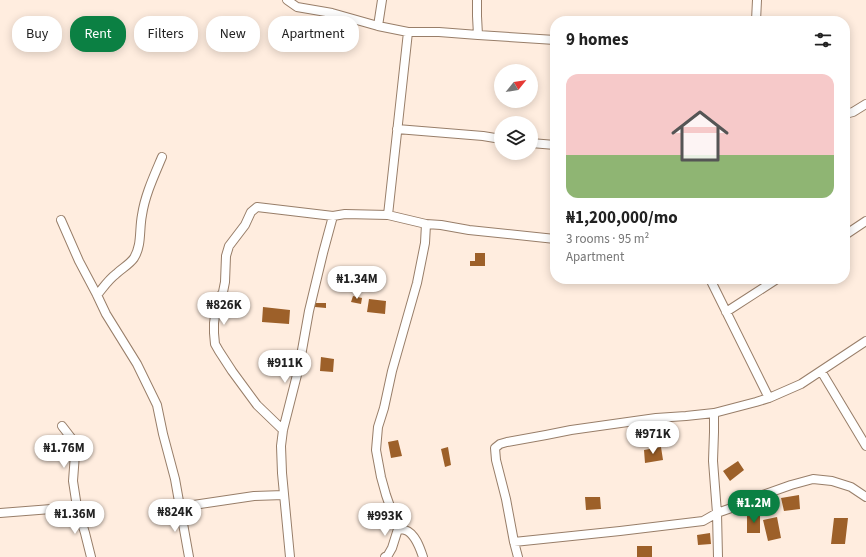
<!DOCTYPE html>
<meta charset="utf-8">
<style>
:root{--surface:#fff;--page:#f6f6f6;--text:#222;--muted:#767676;--line:#e0e0e0;--accent:#0b8043}
body{margin:0;font-family:"Source Sans 3",sans-serif;background:var(--page);color:var(--text);height:100vh;display:flex;flex-direction:column;font-size:15px;white-space:nowrap}
*{box-sizing:border-box;margin:0}
p{font-size:13px;color:var(--muted)}
.icon{flex:none;width:22px;height:22px;fill:none;stroke:currentColor;stroke-width:2;stroke-linecap:round;stroke-linejoin:round}
.map{position:relative;flex:1;overflow:hidden}
.panel{position:absolute;left:550px;top:16px;width:300px;height:268px;display:flex;flex-direction:column;background:var(--surface);border-radius:16px;box-shadow:0 2px 10px #0003}
.panel>*{flex:none}
.top-card{position:absolute;left:12px;top:16px;width:380px;height:36px;display:flex;gap:8px}
.needle{width:26px;rotate:60deg}
.tools{position:absolute;left:494px;top:64px;display:grid;gap:8px}
.tools a{display:grid;place-items:center;width:44px;height:44px;border-radius:50%;background:var(--surface);box-shadow:0 2px 10px #0003;font-size:20px}
.price{position:absolute;translate:-50% -34px;padding:0 9px;border-radius:14px;background:#fff;color:#222;font-size:13px;line-height:26px;filter:drop-shadow(0 1px 2px #0008)}
.price::after{content:'';position:absolute;left:50%;top:24px;width:12px;height:9px;margin-left:-6px;background:inherit;clip-path:polygon(0 0,100% 0,50% 100%)}
.price.on{background:var(--accent);color:#fff}
ul{padding:0;list-style:none}
li{display:grid;align-content:center;gap:8px;height:212px;padding:0 16px}
li+li{border-top:1px solid var(--line)}
li span{display:grid;place-items:center;height:124px;border-radius:12px;color:#555}
li>.icon{margin-inline-start:auto}
span .icon{width:72px;height:72px;fill:#fffc;stroke-width:1}
li b{font-size:17px}
h2{display:flex;justify-content:space-between;align-items:center;height:48px;padding:0 16px;font-size:17px}
.tag{padding:0 14px;border-radius:16px;background:var(--surface);box-shadow:0 2px 10px #0003;font-size:14px;line-height:36px}
.tag.on{background:var(--accent);color:#fff}
.map>svg:first-child{display:block}
.building{fill:#9d6029}
.lines{fill:none;stroke-linecap:round;stroke-linejoin:round}
.minor-casing{stroke:#987e69;stroke-width:10}
.minor{stroke:#fff;stroke-width:8}
</style>
<div class="map">
<svg width="866" height="557" viewBox="0 0 866 557">
<rect width="100%" height="100%" fill="#ffeddf"/>
<path class="building" d="M475 253H485V266H470V261H475Z
M353 296 362 298 361 304 351 302Z
M369 299 386 301 385 314 367 312Z
M315 303H326V308L315 307Z
M263 307 290 310 289 324 262 322Z
M321 357 334 359 333 372 320 371Z
M398 440 402 456 391 458 388 442Z
M448 447 451 465 445 467 441 449Z
M661 447 663 460 645 463 644 450Z
M738 461 744 470 730 481 723 471Z
M799 495 800 509 784 511 781 498Z
M585 497H600L601 509 586 510Z
M760 515V533H747V516Z
M777 517 781 538 768 541 763 520Z
M834 518H848L845 544H831Z
M710 533 711 544 698 545 697 535Z
M637 546H652V557H637Z"/>
<g class="lines">
<g class="minor-casing">
<path id="minor" d="M287 0 297 7 332 13 378 26 408 32
M756 21 757 0
M378 26 382 0
M478 35 555 40
M845 114 853 112 866 104
M397 129 483 136 501 139
M531 143 555 145
M61 220 79 261 97 295 106 314 137 364 157 405 163 434 175 479 180 507 254 496 284 495
M426 224 388 215 408 32H439L478 35 477 16V0
M845 235 866 221
M710 279 769 398
M97 295C103 288 108 280 116 274 122 268 129 265 134 258 142 245 139 230 142 215 145 195 154 176 162 157
M726 312 777 279
M821 371 866 446
M714 413V432L713 461 717 513 718 557
M62 426 72 439 75 454 73 481 77 507 85 533 91 557
M283 430 257 405 232 371 219 351 215 344 214 333V323L217 302 223 292 225 282 226 256 229 246 245 225 251 212 257 207 333 216 345 214 388 215
M180 507 189 557
M0 513 77 507
M398 529C401 530 403 529 405 530 415 533 420 548 423 557
M514 542 620 531 703 521 717 513 740 505 757 497 791 485 813 479 832 481 851 487 866 497
M290 557 282 473 281 446 283 430 299 367 309 311 323 253 333 216
M385 557 388 555 392 548 398 529 386 495 381 477 376 450 378 427 384 408 392 371 417 283 425 243 426 224 441 225 469 230 555 239
M518 557 514 542 506 499 496 460 495 448 500 444 507 442 546 435 571 430 656 418 686 416 714 413 756 402 769 398 801 384 866 341"/>
</g>
<use href="#minor" class="minor"/>
</g>
</svg>
<div class="tools">
<a><svg class="needle" viewBox="-14 -14 28 28"><path d="M0-13l5 13h-10z" fill="#e53935"/><path d="M0 13l5-13h-10z" fill="#767676"/></svg></a>
<a><svg class="icon" aria-label="layers" viewBox="0 0 24 24"><path d="M12 4l9 5-9 5-9-5zM3 14l9 5 9-5"/></svg></a>
</div>
<b class="price" style="left:357px;top:300px">₦1.34M</b>
<b class="price" style="left:224px;top:326px">₦826K</b>
<b class="price" style="left:285px;top:384px">₦911K</b>
<b class="price" style="left:653px;top:455px">₦971K</b>
<b class="price" style="left:64px;top:469px">₦1.76M</b>
<b class="price on" style="left:754px;top:524px">₦1.2M</b>
<b class="price" style="left:175px;top:533px">₦824K</b>
<b class="price" style="left:75px;top:535px">₦1.36M</b>
<b class="price" style="left:385px;top:537px">₦993K</b>
<div class="top-card">
<a class="tag">Buy</a>
<a class="tag on">Rent</a>
<a class="tag">Filters</a>
<a class="tag">New</a>
<a class="tag">Apartment</a>
</div>
<section class="panel">
<h2>9 homes<svg class="icon" aria-label="filters" viewBox="0 0 24 24"><path d="M4 7h16M4 17h16"/><circle cx="9" cy="7" r="2"/><circle cx="15" cy="17" r="2"/></svg></h2>
<ul>
<li><span style="background:linear-gradient(#f6c9c9 65%,#8fb573 0)"><svg class="icon" aria-label="home" viewBox="0 0 24 24"><path d="M3 11l9-7 9 7M6 9v11h12V9"/></svg></span><div><b>₦1,200,000/mo</b><p>3 rooms · 95 m²</p><p>Apartment</p></div></li>
</ul>
</section>
</div>
